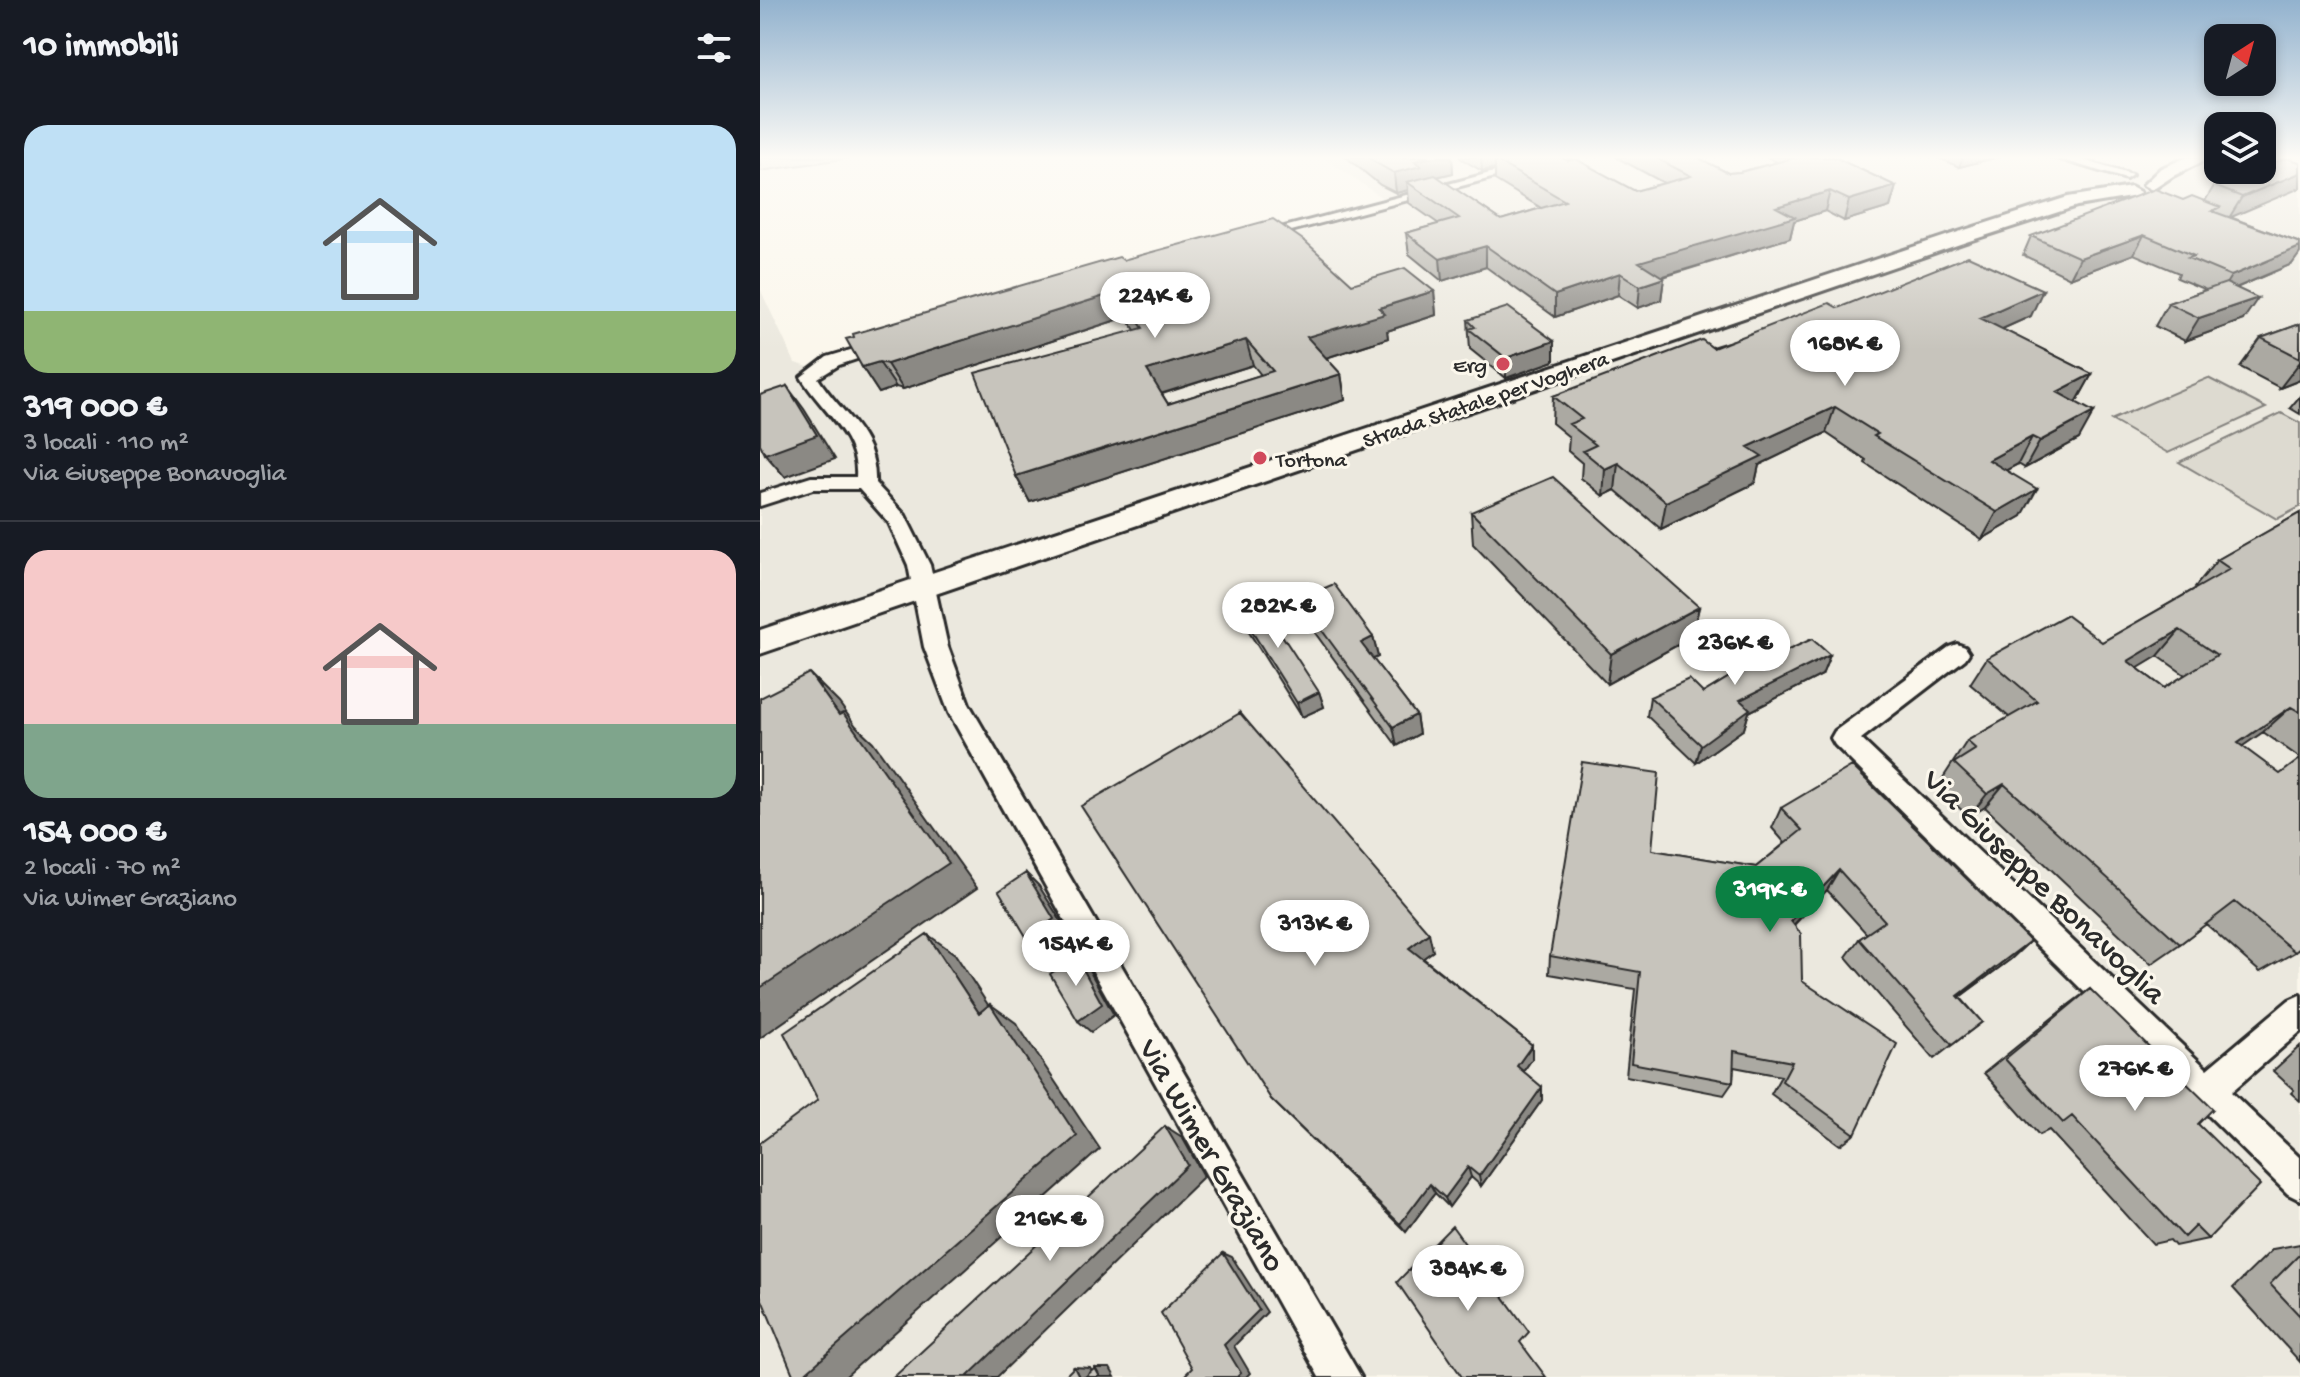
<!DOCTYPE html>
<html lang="it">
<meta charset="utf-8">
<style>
:root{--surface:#171b24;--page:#20242c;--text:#f1f3f6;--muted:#9ea1a6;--line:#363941;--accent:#0b8043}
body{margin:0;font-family:"Gochi Hand",sans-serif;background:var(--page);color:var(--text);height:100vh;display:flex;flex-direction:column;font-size:30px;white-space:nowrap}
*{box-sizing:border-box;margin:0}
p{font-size:26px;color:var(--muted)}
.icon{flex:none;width:44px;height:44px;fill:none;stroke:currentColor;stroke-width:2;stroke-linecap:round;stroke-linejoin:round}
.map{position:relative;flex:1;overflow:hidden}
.details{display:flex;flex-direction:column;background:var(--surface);width:760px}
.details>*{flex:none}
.needle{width:52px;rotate:36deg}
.tools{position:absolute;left:1444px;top:24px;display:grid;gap:16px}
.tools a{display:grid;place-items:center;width:72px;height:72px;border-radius:16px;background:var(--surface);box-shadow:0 4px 12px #0003;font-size:40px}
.price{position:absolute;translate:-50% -68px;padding:0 18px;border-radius:28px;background:#fff;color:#222;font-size:26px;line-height:52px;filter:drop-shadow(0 2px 4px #0008)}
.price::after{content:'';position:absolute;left:50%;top:48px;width:24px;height:18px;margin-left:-12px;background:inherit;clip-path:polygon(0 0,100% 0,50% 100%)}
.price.active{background:var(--accent);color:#fff}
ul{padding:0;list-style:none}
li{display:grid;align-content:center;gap:16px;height:424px;padding:0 24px}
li+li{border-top:2px solid var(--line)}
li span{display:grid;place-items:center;height:248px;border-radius:24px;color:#555}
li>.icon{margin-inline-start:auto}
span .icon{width:144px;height:144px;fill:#fffc;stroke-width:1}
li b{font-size:34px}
h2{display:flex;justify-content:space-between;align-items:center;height:96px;padding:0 24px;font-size:34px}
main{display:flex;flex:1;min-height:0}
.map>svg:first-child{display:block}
.built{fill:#ebe8de}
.green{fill:#dddad0;stroke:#84827e;stroke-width:2}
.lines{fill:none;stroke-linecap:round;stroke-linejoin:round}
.street-casing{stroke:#2b2b2b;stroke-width:6}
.secondary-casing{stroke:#2b2b2b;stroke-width:6}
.street{fill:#fbf7ec;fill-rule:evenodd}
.secondary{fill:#fbf7ec;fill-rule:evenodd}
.wall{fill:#aba9a2;stroke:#2b2b2b;stroke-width:2;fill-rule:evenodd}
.shaded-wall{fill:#8b8984;stroke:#2b2b2b;stroke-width:2}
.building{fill:#c7c4bc;stroke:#2b2b2b;stroke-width:2;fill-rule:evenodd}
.poi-dot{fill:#d1495b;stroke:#fbf7ec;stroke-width:3}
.labels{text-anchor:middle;stroke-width:6;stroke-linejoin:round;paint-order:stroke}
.far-poi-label{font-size:22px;fill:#2b2b2b;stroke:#fbf7ec;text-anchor:end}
.far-street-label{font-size:22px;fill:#2b2b2b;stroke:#fbf7ec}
.near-street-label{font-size:32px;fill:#2b2b2b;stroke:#fbf7ec}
</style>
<main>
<section class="details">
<h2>10 immobili<svg class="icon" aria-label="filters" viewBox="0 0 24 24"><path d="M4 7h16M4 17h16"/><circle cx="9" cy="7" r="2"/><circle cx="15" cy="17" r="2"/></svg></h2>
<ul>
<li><span style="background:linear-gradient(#bfe0f5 75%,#8fb573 0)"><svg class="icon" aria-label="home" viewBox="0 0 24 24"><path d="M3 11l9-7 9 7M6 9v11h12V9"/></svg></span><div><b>319 000 €</b><p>3 locali · 110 m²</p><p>Via Giuseppe Bonavoglia</p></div></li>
<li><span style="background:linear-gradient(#f6c9c9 70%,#7fa58c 0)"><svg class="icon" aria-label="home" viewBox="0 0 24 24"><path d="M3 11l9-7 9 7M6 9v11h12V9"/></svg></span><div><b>154 000 €</b><p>2 locali · 70 m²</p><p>Via Wimer Graziano</p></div></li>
</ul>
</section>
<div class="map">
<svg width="1540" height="1377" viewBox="0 0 1540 1377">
<rect width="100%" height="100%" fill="#fbf7ec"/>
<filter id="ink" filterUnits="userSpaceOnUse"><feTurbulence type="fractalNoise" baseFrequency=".0125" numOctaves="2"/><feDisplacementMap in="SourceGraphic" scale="16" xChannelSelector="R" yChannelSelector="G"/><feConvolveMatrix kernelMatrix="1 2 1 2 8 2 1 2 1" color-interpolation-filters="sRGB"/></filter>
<g filter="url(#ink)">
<path class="built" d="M563 157H1458V170H1502V157H1540V1377H0V289L35 363 63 371 634 206Z"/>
<path class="green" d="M0 157H97L0 171Z
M1448 378 1506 408 1408 453 1351 420Z
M1521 413 1540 423V507L1517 519 1419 462Z"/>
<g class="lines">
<g class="street-casing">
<path id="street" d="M791 157H811L497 240 490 236Z
M1293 157H1313L1372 175 1366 179Z
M124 340 132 345 130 348 79 365 58 378C82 416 117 433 115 483L145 515 170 565 188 647 209 704 601 1377H559L189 713 164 647 148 565 129 523 99 489H53L0 506V493L51 477H96C99 435 60 410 41 377L67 357Z
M1197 644 1205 647 1209 653 1205 659 1101 739 1447 1069 1529 1000 1540 995V1032L1471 1092 1540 1158V1200L1528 1194 1075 745 1071 738 1075 731 1189 647Z"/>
</g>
<g class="secondary-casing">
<path id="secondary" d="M1428 157H1451L1413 176 1392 190 1383 185 1401 168Z
M1371 187 1380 192 1377 196 1317 206 1206 242 0 654V630L1192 234 1308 197Z"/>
</g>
<use href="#street" class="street"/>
<use href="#secondary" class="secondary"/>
</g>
<path class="wall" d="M586 157H692L693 173 677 177 741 220 781 208 735 180V168L722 171 700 158V157H801L875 191 904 183 856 157H937L968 173 980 172 1017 162 1007 157H1074L1136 186 1130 207 1084 221 1065 211 1034 221 1030 238 903 277 904 278 901 300 878 308 858 295 795 317 726 267 682 281 649 254 646 233 679 224 649 203 648 190 636 193 620 185Z
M1177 157H1238L1199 167Z
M1502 170 1470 217 1540 243V253L1532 264 1476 288 1483 320 1425 341 1395 326 1408 303 1446 290 1417 278 1419 273 1374 254 1310 278 1263 255 1271 236 1423 200 1445 201 1454 186Z
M363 260 592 284 674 291 676 315 627 331 628 338 566 358 581 374 585 400 270 502 256 476 375 330 366 317 143 389 136 387 119 393 102 367ZM493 365 501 375 408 404 402 394Z
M1078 308 1271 316 1242 329 1332 374 1317 401 1315 402 1319 439 1265 468 1258 464 1246 470 1262 516 1222 539 1105 463 1106 460 1066 433 999 465 995 483 901 529 855 490 843 496 821 478 822 463 808 451 809 437 792 423 793 396Z
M708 320 794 341V361L746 378 710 349Z
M1540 324V380L1520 388 1480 367 1501 338Z
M1540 396V414L1530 408Z
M711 512 939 607 932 637 847 684 713 544Z
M1540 513V758L1503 732 1482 746 1535 952 1500 972 1446 924 1420 944 1391 964 1225 807 1209 817 1177 787 1207 741 1249 717 1210 684 1227 658 1342 642 1436 588 1435 587 1457 560ZM1398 656 1425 675 1404 688 1377 668Z
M539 599 613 637 618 657 613 659 656 715 659 734 637 746 545 619Z
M476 606 559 692 564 707 542 717 482 621Z
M1026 651 1070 655 1062 675 989 712 984 729 936 763 887 716 890 697 943 693 971 676 969 673 975 653Z
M480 713 673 951 663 958 772 1045V1059L763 1072 782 1100 721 1186 711 1177 689 1207 675 1193 646 1232 511 1099Z
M1021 808 1270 941 1251 959 1200 997 1222 1022 1174 1059 1086 957 1099 939 1107 934 1067 890 1034 925 1042 981 1095 1134 1080 1145 1011 1094 1021 1076 974 1067 973 1082 964 1095 866 1076 875 989 789 974 790 956 892 850 996 867 1025 843 1012 828Z
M1330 989 1438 1124 1448 1239 1415 1246 1410 1240 1393 1244 1289 1130 1279 1135 1224 1073 1307 1006Z
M1540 1046V1101L1531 1093 1534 1090 1513 1071Z
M1540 1244V1362L1473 1288 1513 1249Z"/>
<path class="shaded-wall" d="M674 157H692L693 173 662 180 647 182 648 190 636 193 634 173 654 161Z
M725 157H768L735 160V168L722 171 721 158Z
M1203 157H1238L1199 167Z
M1540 173V188L1469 218 1482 197Z
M1136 186 1130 207 1084 221 1089 200Z
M1070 191 1065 211 1034 221 1030 238 877 284 879 262 1016 207Z
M1384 235 1374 254 1310 278 1320 258Z
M726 246V267L682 281 680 259Z
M1540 247V253L1532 264 1459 295 1471 276Z
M860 273 858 295 795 317V295Z
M904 278 901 300 878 308 880 286Z
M1283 290 1271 316 1209 344 1220 318Z
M674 291 676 315 627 331 628 338 553 362 547 337 619 308Z
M357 292 366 317 143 389 127 364Z
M1498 298 1483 320 1425 341 1439 318Z
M486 340 493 365 397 395 387 370Z
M794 341V361L746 378V358Z
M119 362 136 387 119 393 102 367Z
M1540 362V380L1520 388Z
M581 374 585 400 270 502 256 476Z
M1332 374 1317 401 1283 419 1297 392Z
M27 386 44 409 75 459 25 477 5 454Z
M1075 407 1066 433 999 465 995 483 901 529 906 502 988 447Z
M1334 412 1319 439 1265 468 1280 441Z
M1272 437 1258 464 1215 487 1229 460Z
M858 463 855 490 843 496 845 469Z
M1277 489 1262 516 1222 539 1237 512Z
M939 607 932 637 847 684 851 654Z
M1420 630 1398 656 1347 687 1368 661Z
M613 637 618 657 605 663 601 643Z
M1070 655 1062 675 989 712 984 729 936 763 941 745 980 700Z
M49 673 79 703 96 726 113 742 217 888 0 1038V988L79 715Z
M559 692 564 707 542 717 537 703Z
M1531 707 1503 732 1451 768 1478 743Z
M656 715 659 734 637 746 633 727Z
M1244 784 1225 807 1209 817 1227 794Z
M1079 870 1067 890 1020 939 1031 921Z
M266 873 279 886 307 931 280 950 267 938Z
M669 933 673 951 654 965 649 948Z
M167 934 195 954 245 1031 219 1013Z
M1270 941 1251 959 1180 1011 1198 996Z
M316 956 328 968 354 1015 331 1032 318 1021Z
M230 1004 256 1023 340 1149 85 1377H41Z
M772 1045V1059L757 1080V1066Z
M782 1087V1100L721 1186 719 1176Z
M405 1126 422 1137 444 1176 237 1377H207Z
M708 1167 711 1177 689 1207 685 1198Z
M670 1184 675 1193 646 1232 640 1224Z
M463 1253 472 1257 507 1312 474 1346 490 1373 486 1377H477L464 1345Z
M314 1367 330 1368 335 1377H319Z
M335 1368H350L355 1377H340Z"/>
<path class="building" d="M608 157H674L654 161 661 166 634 173 618 164Z
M746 157H801L808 161 816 159 875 191 931 176 894 157H937L968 173 980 172 1037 157H1074L1136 186 1089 200 1070 191 1016 207 1035 217 879 262 904 278 880 286 860 273 795 295 726 246 680 259 646 233 699 218 647 182 675 175 741 220 805 201 735 160Z
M1526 158 1540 162V173L1482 197 1454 186 1494 170H1502V167Z
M1395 189 1423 200 1432 196 1460 207 1452 211 1540 243V247L1471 276 1428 258 1434 256 1384 235 1320 258 1271 236Z
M513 219 546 242 592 284 645 268 674 291 619 308 625 314 547 337 581 374 256 476 215 373 383 328 357 292 127 364 119 362 102 367 86 339 94 337 93 334 359 257 363 260ZM486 340 513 371 408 404 387 370Z
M1208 256 1283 290 1220 318 1332 374 1297 392 1334 412 1280 441 1272 437 1229 460 1277 489 1237 512 1114 436 1118 434 1075 407 988 447 1002 456 906 502 858 463 845 469 823 451 836 445 809 424 822 419 793 396 942 340 953 348 1069 303 1078 308Z
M1466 283 1498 298 1439 318 1408 303Z
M748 307 794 341 746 358 709 329 715 327 708 320Z
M1540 324V358L1501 338Z
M27 386 57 435 5 454 0 444V395Z
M793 477 939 607 851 654 711 512Z
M1540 513V712L1531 707 1478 743 1520 774 1540 759V948L1535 952 1475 902 1420 944 1244 784 1227 794 1194 763 1216 749 1207 741 1277 701 1227 658 1306 615 1342 642 1470 569 1457 560ZM1420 630 1457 655 1404 688 1368 661Z
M574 584 613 637 601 643 656 715 633 727 539 599Z
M497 597 559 692 537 703 476 606Z
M1011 636 1026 651 1052 639 1070 655 980 700 990 709 941 745 890 697 929 679 943 693 987 666 975 653Z
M49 673 79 715 83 713 189 863 0 988V698Z
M480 713 669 933 649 948 772 1045 757 1066 782 1087 719 1176 708 1167 685 1198 670 1184 640 1224 511 1099 321 806Z
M822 762 899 773 892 850 996 867 1042 830 1021 808 1092 766 1270 941 1198 996 1222 1022 1192 1045 1099 939 1125 921 1079 870 1031 921 1041 934 1042 981 1137 1044 1095 1134 1022 1081 1032 1062 974 1051 973 1082 871 1063 880 972 790 956Z
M266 873 294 919 267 938 239 891Z
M167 934 219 1013 230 1004 317 1136 41 1377H34L0 1295V1143L58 1100 24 1033Z
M316 956 342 1004 318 1021 290 974Z
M1330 989 1453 1109 1438 1124 1500 1185 1448 1239 1435 1226 1424 1237 1312 1116 1303 1123 1245 1059Z
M405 1126 428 1165 207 1377H134Z
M692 1226 769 1332 760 1342 786 1377H702L637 1282Z
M463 1253 499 1310 464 1345 481 1373 477 1377H427L426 1374 432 1368 401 1313Z
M1540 1254V1316L1510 1284Z
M314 1367 319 1377H304Z
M335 1368 340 1377H325Z"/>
</g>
<linearGradient id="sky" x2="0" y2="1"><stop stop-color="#92b2ce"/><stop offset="0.45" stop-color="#fdfbf6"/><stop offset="1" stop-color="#fdfbf6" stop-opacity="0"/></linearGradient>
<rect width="1540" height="350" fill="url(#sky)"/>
<g class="poi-dot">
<circle cx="743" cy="364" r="8"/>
<circle cx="500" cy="458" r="8"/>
</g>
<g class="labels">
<g class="far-poi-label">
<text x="727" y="372">Erg</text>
<text x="516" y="466" text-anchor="start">Tortona</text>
</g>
<g class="far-street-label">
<text transform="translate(725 398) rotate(-19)" y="8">Strada Statale per Voghera</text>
</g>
<g class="near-street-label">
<text transform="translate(1286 885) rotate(44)" y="11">Via Giuseppe Bonavoglia</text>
<text transform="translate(454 1154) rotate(60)" y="11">Via Wimer Graziano</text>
</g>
</g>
</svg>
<div class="tools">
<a><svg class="needle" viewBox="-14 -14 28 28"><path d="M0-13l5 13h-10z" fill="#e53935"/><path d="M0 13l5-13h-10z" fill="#9ea1a6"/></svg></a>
<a><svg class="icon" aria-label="layers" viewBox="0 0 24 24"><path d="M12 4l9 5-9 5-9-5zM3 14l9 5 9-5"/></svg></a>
</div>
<b class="price" style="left:395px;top:340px">224K €</b>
<b class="price" style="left:1085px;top:388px">168K €</b>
<b class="price" style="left:518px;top:650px">282K €</b>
<b class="price" style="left:975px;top:687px">236K €</b>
<b class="price active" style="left:1010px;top:934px">319K €</b>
<b class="price" style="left:555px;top:968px">313K €</b>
<b class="price" style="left:316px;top:988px">154K €</b>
<b class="price" style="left:1375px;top:1113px">276K €</b>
<b class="price" style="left:290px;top:1263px">216K €</b>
<b class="price" style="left:708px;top:1313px">384K €</b>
</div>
</main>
